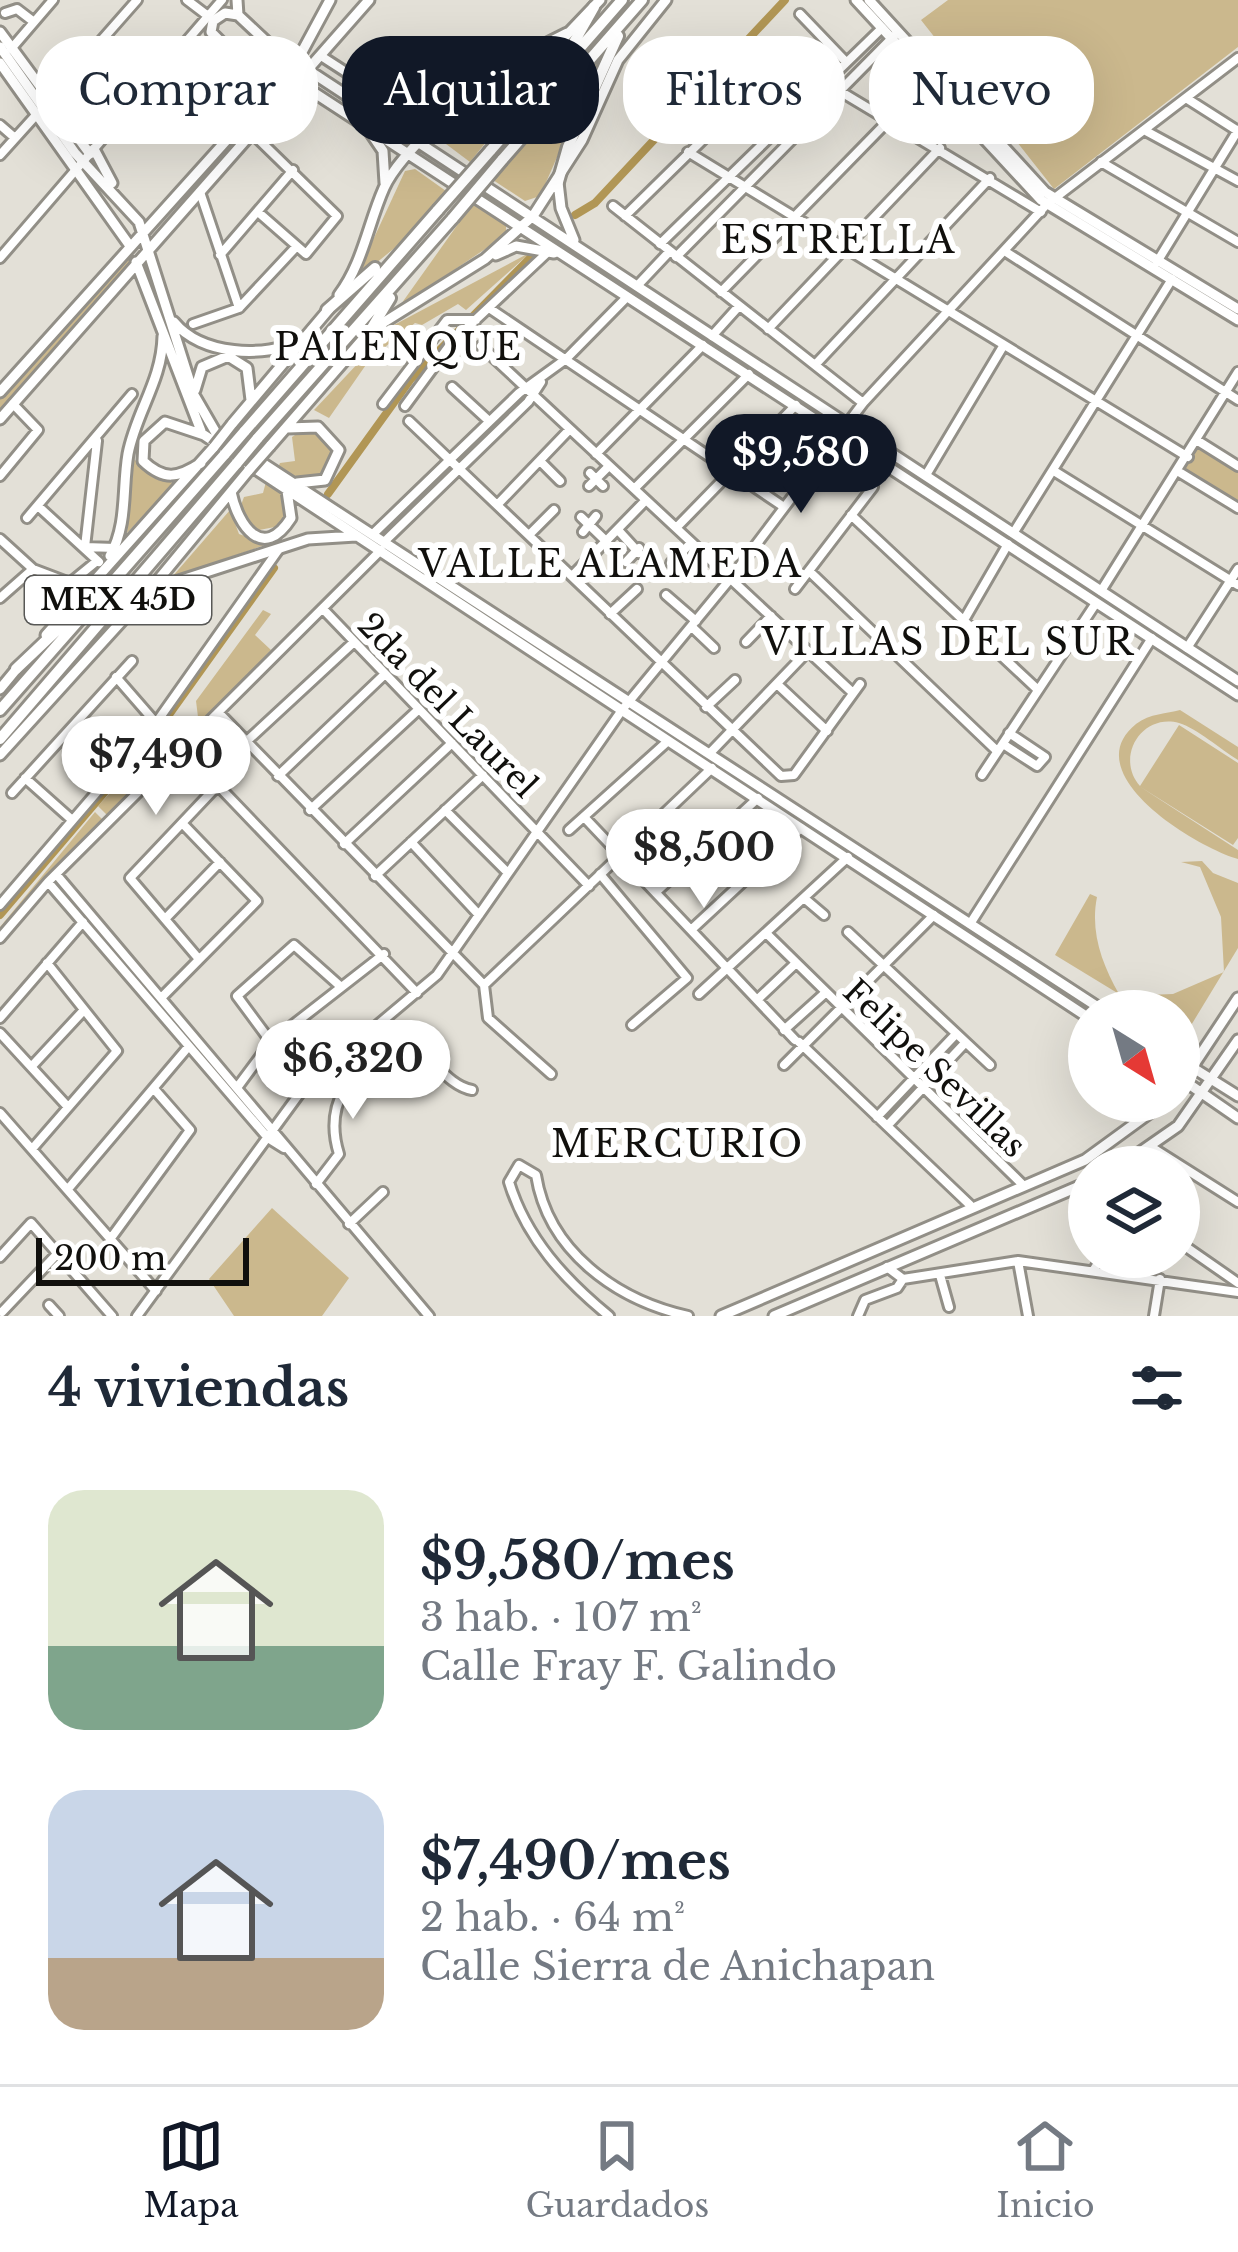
<!DOCTYPE html>
<html lang="es">
<meta charset="utf-8">
<style>
:root{--surface:#fff;--page:#f2f2f3;--text:#1f2937;--muted:#747a83;--line:#e0e1e3;--accent:#111827}
body{margin:0;font-family:"Libre Baskerville",serif;background:var(--page);color:var(--text);height:100vh;display:flex;flex-direction:column;font-size:45px;white-space:nowrap}
*{box-sizing:border-box;margin:0}
p{font-size:39px;color:var(--muted)}
.icon{flex:none;width:66px;height:66px;fill:none;stroke:currentColor;stroke-width:2;stroke-linecap:round;stroke-linejoin:round}
.map{position:relative;height:1316px;overflow:hidden}
.side{display:flex;flex-direction:column;background:var(--surface);flex:1}
.side>*{flex:none}
.hud{position:absolute;left:36px;top:36px;width:1167px;height:108px;display:flex;gap:24px}
.needle{width:78px;rotate:143deg}
.controls{position:absolute;left:1068px;top:990px;display:grid;gap:24px}
.controls a{display:grid;place-items:center;width:132px;height:132px;border-radius:50%;background:var(--surface);box-shadow:0 12px 48px #0002;font-size:60px}
.scale{position:absolute;left:36px;bottom:30px;width:213px;box-sizing:border-box;padding-left:12px;border:6px solid #11100d;border-top:0;font-size:33px;line-height:42px;white-space:nowrap;color:#11100d;-webkit-text-stroke:9px #fff;paint-order:stroke}
.price{position:absolute;translate:-50% -102px;padding:0 27px;border-radius:42px;background:#fff;color:#222;font-size:39px;line-height:78px;filter:drop-shadow(0 3px 6px #0008)}
.price::after{content:'';position:absolute;left:50%;top:72px;width:36px;height:27px;margin-left:-18px;background:inherit;clip-path:polygon(0 0,100% 0,50% 100%)}
.price.on{background:var(--accent);color:#fff}
ul{padding:0;list-style:none}
li{display:flex;align-items:center;gap:36px;height:300px;padding:0 48px}
li span{display:grid;place-items:center;flex:none;width:336px;height:240px;border-radius:36px;color:#555}
li>.icon{margin-inline-start:auto}
span .icon{width:144px;height:144px;fill:#fffc;stroke-width:1}
li b{font-size:51px}
h2{display:flex;justify-content:space-between;align-items:center;height:144px;padding:0 48px;font-size:51px}
.chip{padding:0 42px;border-radius:48px;background:var(--surface);box-shadow:0 12px 48px #0002;font-size:42px;line-height:108px}
.chip.on{background:var(--accent);color:#fff}
.tab-bar{display:flex;justify-content:space-around;align-items:center;height:168px;border-top:3px solid var(--line);background:var(--surface);font-size:33px;color:var(--muted)}
.tab-bar a{display:grid;justify-items:center;gap:6px}
.tab-bar .on{color:var(--accent)}
.map>svg:first-child{display:block}
.green{fill:#cbb88d}
.lines{fill:none;stroke-linecap:round;stroke-linejoin:round}
.canal{stroke:#b19655;stroke-width:8}
.minor-casing{stroke:#928f87;stroke-width:14}
.major-casing{stroke:#928f87;stroke-width:15}
.highway-casing{stroke:#928f87;stroke-width:16}
.minor{stroke:#fff;stroke-width:8}
.major{stroke:#fff;stroke-width:9}
.highway{stroke:#fff;stroke-width:10}
.major-bridge-casing{stroke:#928f87;stroke-width:15;stroke-linecap:butt}
.highway-bridge-casing{stroke:#928f87;stroke-width:16;stroke-linecap:butt}
.major-bridge{stroke:#fff;stroke-width:9}
.highway-bridge{stroke:#fff;stroke-width:10}
.labels{text-anchor:middle;stroke-width:12;stroke-linejoin:round;paint-order:stroke}
.shield{fill:#fff;stroke:#585856;stroke-width:3}
.shield-label{font-size:30px;font-weight:bold;fill:#11100d}
.street-label{font-size:33px;fill:#11100d;stroke:#fff}
.neighbourhood-label{font-size:36px;letter-spacing:3px;fill:#11100d;stroke:#fff}
</style>
<div class="map">
<svg width="1238" height="1316" viewBox="0 0 1238 1316">
<rect width="100%" height="100%" fill="#e3e0d7"/>
<path class="green" d="M948 0H1238V47L1054 189 921 20Z
M556 55 470 162 438 138 453 120Z
M601 57 540 196 525 201 493 180Z
M415 169 446 191 402 242 354 281 405 171Z
M473 203 506 225V235L399 307Z
M531 252 466 310 458 304 422 325 415 323 370 359 329 418 314 410 394 325Z
M132 255 134 263 0 410V399L124 258Z
M310 425 336 442 332 474 296 483 277 470 280 463 295 461 292 437Z
M1199 445 1238 469V505L1184 470Z
M134 459 150 475 174 483 127 533Z
M267 478C282 493 294 506 280 526L254 531 241 505 244 497 263 493Z
M230 510 239 534 268 544 172 577Z
M263 610 271 614 255 635 271 650 210 715 198 717 196 701Z
M1180 710 1238 747V760C1220 749 1198 729 1179 723 1141 713 1115 758 1140 786L1179 725 1238 763V838L1233 845 1139 786 1238 850V859C1198 848 1074 774 1136 724 1150 713 1167 714 1180 710Z
M198 725 111 819 98 806 170 728 184 740Z
M95 812 106 823 0 932V927Z
M1202 861 1213 873 1238 883V948L1190 1027 1179 1035V1011H1142L1121 996 1173 994 1224 972 1221 917 1200 867 1181 862Z
M1090 894 1097 897C1090 932 1102 964 1119 994L1055 955Z
M272 1208 349 1278 322 1316H234L209 1279Z"/>
<g class="lines">
<path class="canal" d="M575 215 595 203 785 0
M328 494 411 379 535 253
M0 915 161 726 274 568"/>
<g class="minor-casing">
<path id="minor" d="M187 0 208 16
M5 13 17 9 34 22
M800 14 846 62
M768 48 1041 212
M11 49 53 0
M321 56 400 107H419L566 33
M1186 98 1238 131
M49 100 137 0
M0 125 15 138
M1144 130 1238 181
M252 133 337 216 306 254 258 212
M688 152 1188 457
M0 155 37 114
M1101 162 1238 242
M200 192 239 308
M613 206 863 403
M625 216 786 58
M660 244 882 28
M1006 252 1238 400
M220 255 293 170
M676 257 894 36
M0 258 222 0
M1157 262 1238 130
M637 286 669 252
M721 292 891 118
M489 308 781 505
M193 324 239 308 296 247
M768 329 940 148
M712 336 739 306
M481 346 853 693
M815 365 990 178
M452 387 489 421
M383 404 447 320H476
M405 406 452 342 549 251
M409 421 781 776 794 775 860 684
M1198 441 1238 466
M596 454 703 345
M540 461 560 481
M1054 471 1238 585
M1179 472 1238 508
M590 473 603 486
M926 475 1002 348
M0 476 38 430 13 404
M589 486 609 466
M635 488 749 374
M499 503 569 430
M38 506 99 562
M851 515 1037 689
M581 517 607 542
M27 518 132 394
M676 528 796 405
M618 530 639 553
M583 532 596 516
M1014 532 1172 279
M374 533 519 393 566 359 627 297
M530 534 554 510
M0 539 33 569 70 583 97 561
M385 541 528 402 541 382
M85 547 97 441
M85 547 115 548
M626 562 639 548
M671 563 691 543
M809 571 997 751
M572 576 646 500
M795 589 873 487
M1101 591 1238 372
M666 595 696 621
M0 598 33 569
M323 609 589 886
M610 614 637 589
M964 620 1008 544
M692 627 714 648
M746 642 771 616
M1187 648 1238 569
M116 677 156 723
M777 684 827 731
M706 707 735 680
M219 713 484 985
M247 741 354 642
M1003 744 1037 766 1045 757 1009 733
M183 749 417 993
M711 752 808 651
M982 775 1096 603
M278 776 385 674
M25 778 71 819
M12 793 132 661
M310 810 419 709
M445 810 507 872
M584 817 795 1040
M569 830 668 741
M411 842 479 915
M344 844 452 743
M56 874 429 1316
M600 874 687 978 632 1025
M375 876 483 775
M48 882 268 1138 284 1148
M657 891 758 798
M804 898 824 915
M0 905 156 723 279 549
M165 919 220 862
M970 924 1152 638
M691 930 801 828
M848 932 990 1065
M766 933 1023 1185
M0 938 48 882 381 550
M198 958 130 878 218 785
M484 985 712 768
M484 985 488 1018 551 1074
M699 994 848 857
M161 998 257 901 182 823
M758 999 795 964
M0 1018 83 922
M784 1030 824 994
M0 1033 68 1107
M271 1042 237 996 294 945 340 986
M799 1042 970 1205
M784 1065 934 915
M32 1066 84 1010
M239 1085 271 1042 384 954
M0 1113 156 1291
M877 1117 956 1034
M887 1126 965 1043
M1151 1147 1238 1202
M32 1149 117 1051 47 963
M316 1184 339 1154C323 1103 350 1072 392 1043 422 1035 441 1085 472 1090
M68 1189 189 1046
M349 1224 383 1192
M111 1238 190 1130 155 1090
M1179 1242 1238 1283
M0 1257 31 1223 112 1316
M1018 1261 1028 1316
M887 1267 903 1279 1018 1261 1238 1292
M1093 1271 1102 1257
M940 1275 949 1307
M49 1305 59 1316
M2 1312 58 1253
M137 1316 305 1086 437 975 622 710 731 578 863 403 1047 204 1238 58
M609 1316C565 1280 526 1238 509 1182L519 1165 536 1175C548 1251 616 1300 688 1316
M858 1316 865 1300 897 1288 903 1279
M1154 1316 1160 1279"/>
</g>
<g class="major-casing">
<path id="major" d="M237 0 238 15 270 45 1238 681
M856 0 1041 200 1238 320
M869 0 1045 192 1238 309
M0 32 90 154
M0 47 75 153 139 222 194 395 216 433 1104 1011
M226 47 211 32 213 21 225 13 238 15
M180 49 226 47 284 73 1238 695
M0 63 130 246
M379 117 445 114
M368 129 383 151 385 183
M94 149 112 183
M558 182 561 208 574 240
M496 255 516 246 554 253
M136 262 201 431
M339 295C363 263 368 224 384 188 395 163 426 135 445 114L560 42 600 0
M174 322C201 355 264 359 302 340
M195 390 202 367 228 356 247 368 251 400
M0 392 296 63 330 0
M0 419 369 0
M232 424 329 309
M287 428 318 427 339 450 325 480 297 483
M270 446 370 331 485 259 533 216 582 140 618 60 666 0
M201 463C178 478 164 481 143 461L144 441 165 422 204 435 1089 1018
M231 492C238 526 263 562 291 518L287 491
M110 556C128 524 122 489 128 454 136 412 162 381 163 336
M154 589 308 539 356 536
M46 635 214 447
M0 689 19 666
M0 755 149 591 249 470
M1179 1059 1238 1096
M1183 1080 1238 1118
M1179 1087 1238 998
M1119 1167 1178 1126 1238 1040
M721 1316 1085 1160 1166 1101
M774 1316 1089 1182"/>
</g>
<g class="highway-casing">
<path id="highway" d="M560 67 594 7
M490 151 622 0
M502 160 642 0
M558 182 568 147 618 36
M327 310 375 268
M370 331 390 298
M244 432 438 210
M257 439 453 218
M16 669 73 615
M0 710 225 454
M0 739 237 463"/>
</g>
<use href="#minor" class="minor"/>
<use href="#major" class="major"/>
<use href="#highway" class="highway"/>
<g class="major-bridge-casing">
<path id="major-bridge" d="M214 447 232 424
M249 470 270 446"/>
</g>
<g class="highway-bridge-casing">
<path id="highway-bridge" d="M438 210 490 151
M453 218 502 160
M225 454 244 432
M237 463 257 439"/>
</g>
<use href="#major-bridge" class="major-bridge"/>
<use href="#highway-bridge" class="highway-bridge"/>
</g>
<g class="labels">
<rect class="shield" x="25" y="576" width="186" height="48" rx="9"/>
<g class="shield-label">
<text x="118" y="610">MEX 45D</text>
</g>
<g class="street-label">
<text transform="translate(448 705) rotate(46)" y="12">2da del Laurel</text>
<text transform="translate(935 1068) rotate(44)" y="12">Felipe Sevillas</text>
</g>
<g class="neighbourhood-label">
<text x="839" y="253">ESTRELLA</text>
<text x="399" y="360">PALENQUE</text>
<text x="611" y="577">VALLE ALAMEDA</text>
<text x="949" y="655">VILLAS DEL SUR</text>
<text x="678" y="1157">MERCURIO</text>
</g>
</g>
</svg>
<div class="controls">
<a><svg class="needle" viewBox="-14 -14 28 28"><path d="M0-13l5 13h-10z" fill="#e53935"/><path d="M0 13l5-13h-10z" fill="#747a83"/></svg></a>
<a><svg class="icon" aria-label="layers" viewBox="0 0 24 24"><path d="M12 4l9 5-9 5-9-5zM3 14l9 5 9-5"/></svg></a>
</div>
<div class="scale">200 m</div>
<b class="price on" style="left:801px;top:516px">$9,580</b>
<b class="price" style="left:156px;top:818px">$7,490</b>
<b class="price" style="left:704px;top:911px">$8,500</b>
<b class="price" style="left:353px;top:1122px">$6,320</b>
<div class="hud">
<a class="chip">Comprar</a>
<a class="chip on">Alquilar</a>
<a class="chip">Filtros</a>
<a class="chip">Nuevo</a>
</div>
</div>
<section class="side">
<h2>4 viviendas<svg class="icon" aria-label="filters" viewBox="0 0 24 24"><path d="M4 7h16M4 17h16"/><circle cx="9" cy="7" r="2"/><circle cx="15" cy="17" r="2"/></svg></h2>
<ul>
<li><span style="background:linear-gradient(#dfe7d0 65%,#7fa58c 0)"><svg class="icon" aria-label="home" viewBox="0 0 24 24"><path d="M3 11l9-7 9 7M6 9v11h12V9"/></svg></span><div><b>$9,580/mes</b><p>3 hab. · 107 m²</p><p>Calle Fray F. Galindo</p></div></li>
<li><span style="background:linear-gradient(#c9d6e8 70%,#b9a48a 0)"><svg class="icon" aria-label="home" viewBox="0 0 24 24"><path d="M3 11l9-7 9 7M6 9v11h12V9"/></svg></span><div><b>$7,490/mes</b><p>2 hab. · 64 m²</p><p>Calle Sierra de Anichapan</p></div></li>
</ul>
</section>
<nav class="tab-bar">
<a class="on"><svg class="icon" aria-label="map" viewBox="0 0 24 24"><path d="M3 6l6-2 6 2 6-2v14l-6 2-6-2-6 2zM9 4v14M15 6v14"/></svg>Mapa</a>
<a><svg class="icon" aria-label="saved" viewBox="0 0 24 24"><path d="M7 4h10v16l-5-4-5 4z"/></svg>Guardados</a>
<a><svg class="icon" aria-label="home" viewBox="0 0 24 24"><path d="M3 11l9-7 9 7M6 9v11h12V9"/></svg>Inicio</a>
</nav>
